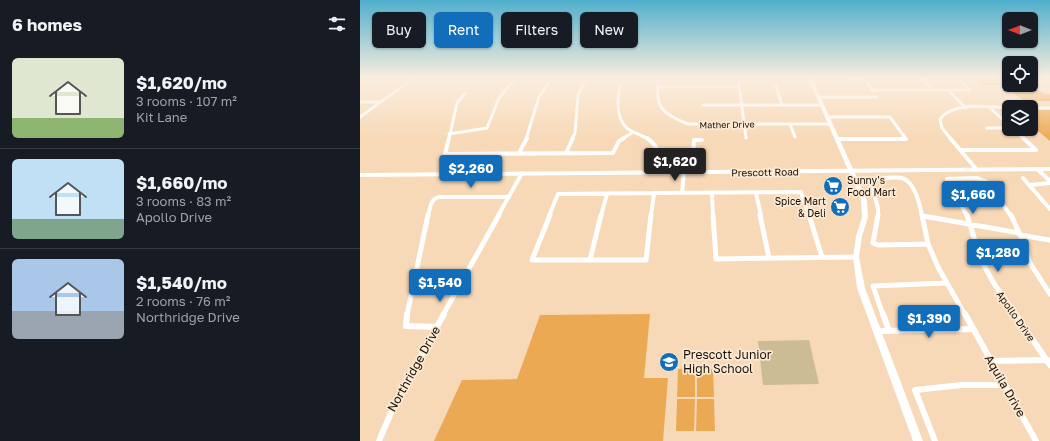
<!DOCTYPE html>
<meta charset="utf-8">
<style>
:root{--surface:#171b24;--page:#242831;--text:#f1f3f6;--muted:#9ea1a6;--line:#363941;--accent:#126ebb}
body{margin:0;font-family:"Golos Text",sans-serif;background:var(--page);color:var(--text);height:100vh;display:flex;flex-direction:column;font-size:15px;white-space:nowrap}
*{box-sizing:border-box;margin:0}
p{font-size:13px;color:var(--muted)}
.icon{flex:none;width:22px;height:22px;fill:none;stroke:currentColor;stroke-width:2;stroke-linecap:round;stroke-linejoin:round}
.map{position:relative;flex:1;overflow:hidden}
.sheet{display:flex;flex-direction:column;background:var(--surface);width:360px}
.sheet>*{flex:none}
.banner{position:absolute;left:12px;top:12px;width:380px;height:36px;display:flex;gap:8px}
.needle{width:26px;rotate:270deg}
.fabs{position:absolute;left:642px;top:12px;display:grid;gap:8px}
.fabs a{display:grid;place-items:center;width:36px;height:36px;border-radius:6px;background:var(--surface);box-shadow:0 1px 3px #0004;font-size:20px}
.price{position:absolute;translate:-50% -34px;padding:0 9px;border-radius:4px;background:var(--accent);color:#fff;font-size:13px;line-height:26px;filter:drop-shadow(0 1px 2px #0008)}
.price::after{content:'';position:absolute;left:50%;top:24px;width:12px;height:9px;margin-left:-6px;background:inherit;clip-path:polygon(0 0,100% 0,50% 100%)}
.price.current{background:#222;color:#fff}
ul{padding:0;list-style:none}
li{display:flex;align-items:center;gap:12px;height:100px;padding:0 12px}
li+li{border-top:1px solid var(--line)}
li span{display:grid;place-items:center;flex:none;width:112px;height:80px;border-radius:6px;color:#555}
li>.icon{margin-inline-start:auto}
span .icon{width:48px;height:48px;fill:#fffc;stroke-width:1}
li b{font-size:17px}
h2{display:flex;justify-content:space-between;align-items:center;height:48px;padding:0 12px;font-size:17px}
.tag{padding:0 14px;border-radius:6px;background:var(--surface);box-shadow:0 1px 3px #0004;font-size:14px;line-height:36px}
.tag.current{background:var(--accent);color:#fff}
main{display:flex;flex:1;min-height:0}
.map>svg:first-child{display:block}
.green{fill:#eca954}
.building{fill:#cbbc94}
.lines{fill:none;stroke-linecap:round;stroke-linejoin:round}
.minor-far3{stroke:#fff;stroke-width:3}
.minor-far2{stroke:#fff;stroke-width:4}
.minor-far1{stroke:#fff;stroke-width:5}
.minor{stroke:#fff;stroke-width:6}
.tertiary{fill:#fff;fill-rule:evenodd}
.secondary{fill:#fff;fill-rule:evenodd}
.labels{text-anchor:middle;stroke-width:3.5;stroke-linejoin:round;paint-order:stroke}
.far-street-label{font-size:9px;fill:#180e03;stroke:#fbe9d4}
.street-label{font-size:10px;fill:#180e03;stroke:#fbe9d4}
.poi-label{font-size:10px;fill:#180e03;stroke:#fbe9d4;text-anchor:start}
.near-poi-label{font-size:12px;fill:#180e03;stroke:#fbe9d4;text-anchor:start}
.near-street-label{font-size:12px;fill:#180e03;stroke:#fbe9d4}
</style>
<main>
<section class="sheet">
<h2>6 homes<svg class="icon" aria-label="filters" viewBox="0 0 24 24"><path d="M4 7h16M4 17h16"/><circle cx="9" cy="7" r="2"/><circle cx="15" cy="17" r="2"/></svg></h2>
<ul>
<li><span style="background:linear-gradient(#dfe7d0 75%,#8fb573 0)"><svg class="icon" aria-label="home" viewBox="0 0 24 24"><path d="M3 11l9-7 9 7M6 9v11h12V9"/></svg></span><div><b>$1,620/mo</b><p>3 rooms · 107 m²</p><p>Kit Lane</p></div></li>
<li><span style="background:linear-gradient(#bfe0f5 75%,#7fa58c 0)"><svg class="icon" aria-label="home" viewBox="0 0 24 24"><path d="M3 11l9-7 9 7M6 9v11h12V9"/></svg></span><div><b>$1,660/mo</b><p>3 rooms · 83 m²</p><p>Apollo Drive</p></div></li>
<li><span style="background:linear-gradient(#a9c7e8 65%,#9aa5b1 0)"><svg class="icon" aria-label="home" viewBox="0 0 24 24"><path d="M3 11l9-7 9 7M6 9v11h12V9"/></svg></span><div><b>$1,540/mo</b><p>2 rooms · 76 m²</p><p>Northridge Drive</p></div></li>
</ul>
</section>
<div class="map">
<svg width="690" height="441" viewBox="0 0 690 441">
<rect width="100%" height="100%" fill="#f7d9b7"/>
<path class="green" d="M615 78H649V85H671L685 94H690V101H664L644 85H623Z
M671 110H690V141L671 125Z
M290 314 284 378H308L303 441H74L102 380 157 379 180 315Z
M318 369H335V397H317Z
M337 369H353L354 397H337Z
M317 399H335L334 431H316Z
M337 399H354L355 431H336Z"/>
<path class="building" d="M449 340 459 384 403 385 398 341Z"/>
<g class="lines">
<path class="minor-far3" d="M263 78C257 92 254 118 268 129 274 133 282 135 288 139
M299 78C294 107 302 114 328 124H471
M378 78 386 138
M504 78 513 91
M562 78 573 90
M597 78 610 90
M488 79 505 80
M416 86 422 105
M297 87H379
M512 90H610
M588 90 606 108
M458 97H517
M0 102H20
M343 105H462
M630 108 649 125
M671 108H690
M467 117H530L546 139
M430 124 435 137
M627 128H649
M653 129 664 139
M89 134 127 128 139 98 156 78
M89 139 97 103 105 93
M166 139 179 97 192 78
M212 139 215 133 218 95 226 78
M262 139 273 132
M591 139 582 128 580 119C594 101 629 107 649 108"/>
<path class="minor-far2" d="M89 138 85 154 253 153 259 141 264 138
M287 138C300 147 300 157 298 172
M590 138 617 170
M663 138 676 150
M478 139H546
M600 150H676
M159 153 167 138
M206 153 213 138
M677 169 690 181
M332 172 334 140H342
M663 178 690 209
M671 185 690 183
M294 193 441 192 449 216
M322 193 324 172
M352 193 353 216
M396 193 401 216
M68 216C70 209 70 199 79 197H149
M138 216 162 173
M189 216 198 194 294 193
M241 216 247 194
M291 216 294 193
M518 216V208L510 179C518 179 535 176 542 178 555 182 560 205 562 216
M563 216H566
M607 216 587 179 616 178 627 182 651 216"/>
<path class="minor-far1" d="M190 215 172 260H286L291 215
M353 215 356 259 496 257
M400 215 409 258
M449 215 462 257
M518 215 513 243 518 245 568 244
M562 215 568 244
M607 215 621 260 633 282 656 315
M651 215 662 239 670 263 690 294
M563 216 659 233
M660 235 690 240
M568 244 578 267 605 315
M230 260 241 215
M47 315 68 215
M83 315 139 215
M523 315 513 286 586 283"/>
<path class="minor" d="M47 314 46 326 77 327
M523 314 529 331
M605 314 676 441
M655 314 690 365
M517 331 612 329
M632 361 688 360
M19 441 36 401 84 314
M575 441 555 390 602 385H644"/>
<path class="tertiary" d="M448 78H452L507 200 508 217 502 236 499 257 505 288 563 441H553L497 288 493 257 496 236 502 217 501 200Z"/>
<path class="secondary" d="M52 78H56L0 119V115Z
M690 167V171L0 177V173Z"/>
</g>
<linearGradient id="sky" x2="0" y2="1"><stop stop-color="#4fafcc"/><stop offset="0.56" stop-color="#fbeedf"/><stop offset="1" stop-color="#fbeedf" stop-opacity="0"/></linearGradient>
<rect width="690" height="139" fill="url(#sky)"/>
<defs>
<g id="supermarket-disc" transform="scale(1)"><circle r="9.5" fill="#126ebb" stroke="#fbe9d4"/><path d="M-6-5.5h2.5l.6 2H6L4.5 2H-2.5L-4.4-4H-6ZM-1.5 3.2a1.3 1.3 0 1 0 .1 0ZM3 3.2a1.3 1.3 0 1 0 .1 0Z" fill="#fff"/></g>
<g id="school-disc" transform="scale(1)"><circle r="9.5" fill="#126ebb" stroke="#fbe9d4"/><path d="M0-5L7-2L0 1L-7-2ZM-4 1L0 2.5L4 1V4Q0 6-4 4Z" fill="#fff"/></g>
</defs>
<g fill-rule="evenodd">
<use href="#supermarket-disc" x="473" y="186"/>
<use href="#supermarket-disc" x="480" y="207"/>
<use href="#school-disc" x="309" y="362"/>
</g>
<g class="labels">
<g class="far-street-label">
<text transform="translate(367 125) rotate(-1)" y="3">Mather Drive</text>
</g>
<g class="street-label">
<text transform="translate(405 172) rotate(-1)" y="4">Prescott Road</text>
<text transform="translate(656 316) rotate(55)" y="4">Apollo Drive</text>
</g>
<g class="poi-label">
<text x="487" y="184">Sunny's<tspan x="487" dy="12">Food Mart</tspan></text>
<text x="466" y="205" text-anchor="end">Spice Mart<tspan x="466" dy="12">&amp; Deli</tspan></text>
</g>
<g class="near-poi-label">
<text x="323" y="359">Prescott Junior<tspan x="323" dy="14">High School</tspan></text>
</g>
<g class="near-street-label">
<text transform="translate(54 369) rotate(-61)" y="4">Northridge Drive</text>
<text transform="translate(645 386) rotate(60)" y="4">Aquila Drive</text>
</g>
</g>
</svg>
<div class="fabs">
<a><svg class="needle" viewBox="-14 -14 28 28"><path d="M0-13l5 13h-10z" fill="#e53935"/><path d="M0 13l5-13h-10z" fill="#9ea1a6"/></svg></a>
<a><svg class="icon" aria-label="locate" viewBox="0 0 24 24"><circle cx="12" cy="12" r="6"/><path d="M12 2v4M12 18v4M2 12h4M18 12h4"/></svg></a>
<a><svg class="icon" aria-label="layers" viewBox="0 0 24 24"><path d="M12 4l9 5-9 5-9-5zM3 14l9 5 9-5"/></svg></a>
</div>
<b class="price current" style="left:315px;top:182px">$1,620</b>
<b class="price" style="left:111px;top:189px">$2,260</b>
<b class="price" style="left:613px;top:215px">$1,660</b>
<b class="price" style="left:638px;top:273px">$1,280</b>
<b class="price" style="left:80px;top:303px">$1,540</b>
<b class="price" style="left:569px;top:339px">$1,390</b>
<div class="banner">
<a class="tag">Buy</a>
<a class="tag current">Rent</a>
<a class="tag">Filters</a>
<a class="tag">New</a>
</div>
</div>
</main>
